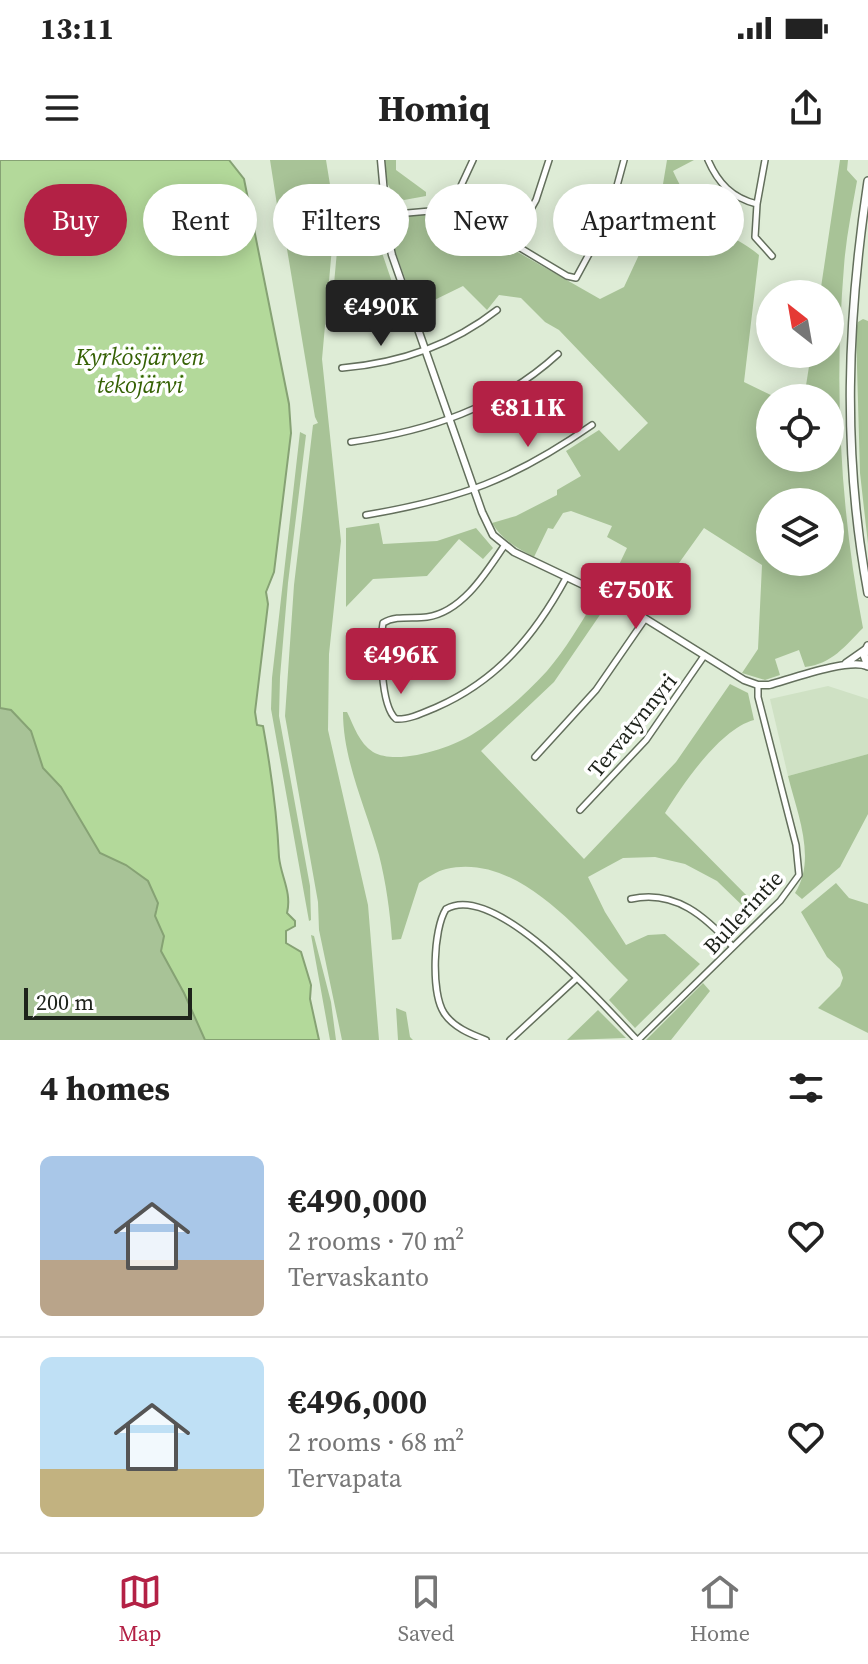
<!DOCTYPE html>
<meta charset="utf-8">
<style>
:root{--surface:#fff;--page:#f2f2f2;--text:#222;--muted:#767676;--line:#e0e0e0;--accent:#b32145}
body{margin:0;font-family:"Source Serif 4",serif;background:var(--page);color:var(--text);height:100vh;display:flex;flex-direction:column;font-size:30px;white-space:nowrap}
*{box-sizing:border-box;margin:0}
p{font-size:26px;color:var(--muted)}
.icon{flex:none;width:44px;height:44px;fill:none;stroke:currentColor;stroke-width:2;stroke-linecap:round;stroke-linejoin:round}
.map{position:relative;height:880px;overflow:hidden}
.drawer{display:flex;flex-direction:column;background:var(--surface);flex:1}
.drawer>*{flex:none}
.top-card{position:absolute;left:24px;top:24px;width:820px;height:72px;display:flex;gap:16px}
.needle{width:52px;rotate:329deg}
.tools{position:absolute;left:756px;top:120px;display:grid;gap:16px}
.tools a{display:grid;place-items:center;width:88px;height:88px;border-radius:50%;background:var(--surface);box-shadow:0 4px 20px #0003;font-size:40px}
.scale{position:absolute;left:24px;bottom:20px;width:168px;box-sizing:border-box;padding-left:8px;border:4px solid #1e231b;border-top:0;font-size:22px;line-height:28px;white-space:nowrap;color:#1e231b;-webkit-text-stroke:6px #fff;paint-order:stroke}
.price{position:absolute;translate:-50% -68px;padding:0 18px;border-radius:8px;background:var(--accent);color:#fff;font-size:26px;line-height:52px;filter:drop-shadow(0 2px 4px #0008)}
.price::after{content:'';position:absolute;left:50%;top:48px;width:24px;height:18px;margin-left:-12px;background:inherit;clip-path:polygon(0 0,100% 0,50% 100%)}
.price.current{background:#222;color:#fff}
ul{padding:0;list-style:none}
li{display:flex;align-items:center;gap:24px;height:200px;padding:0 40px}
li+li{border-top:2px solid var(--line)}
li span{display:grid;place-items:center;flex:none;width:224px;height:160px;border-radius:12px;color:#555}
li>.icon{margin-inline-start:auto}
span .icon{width:96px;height:96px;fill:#fffc;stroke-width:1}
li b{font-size:34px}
h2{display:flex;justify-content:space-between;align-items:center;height:96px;padding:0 40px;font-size:34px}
.tag{padding:0 28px;border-radius:36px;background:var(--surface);box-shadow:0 4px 20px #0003;font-size:28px;line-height:72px}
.tag.current{background:var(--accent);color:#fff}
.status{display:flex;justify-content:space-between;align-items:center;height:56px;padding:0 40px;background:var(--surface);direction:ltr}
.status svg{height:22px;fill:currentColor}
header{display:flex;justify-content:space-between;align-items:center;height:104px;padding:0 40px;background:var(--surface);font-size:36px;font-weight:700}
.tabs{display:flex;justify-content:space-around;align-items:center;height:112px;border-top:2px solid var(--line);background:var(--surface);font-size:22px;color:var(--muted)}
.tabs a{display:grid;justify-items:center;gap:4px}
.tabs .current{color:var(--accent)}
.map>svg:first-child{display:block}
.built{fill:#cfe1c4}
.green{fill:#a8c397;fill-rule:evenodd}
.water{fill:#b3d99a;stroke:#86a274;stroke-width:2}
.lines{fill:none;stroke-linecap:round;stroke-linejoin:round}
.minor-casing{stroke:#636f5c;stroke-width:8}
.tertiary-casing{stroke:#636f5c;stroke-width:9}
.secondary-casing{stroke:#636f5c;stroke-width:10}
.minor{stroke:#fff;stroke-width:5}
.tertiary{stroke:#fff;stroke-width:6}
.secondary{stroke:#fff;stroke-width:7}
.labels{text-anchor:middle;stroke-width:7;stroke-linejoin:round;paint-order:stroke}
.street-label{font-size:22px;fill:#1e231b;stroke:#fff}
.water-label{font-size:24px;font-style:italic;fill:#356104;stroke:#fff}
</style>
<div class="status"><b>13:11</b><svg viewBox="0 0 49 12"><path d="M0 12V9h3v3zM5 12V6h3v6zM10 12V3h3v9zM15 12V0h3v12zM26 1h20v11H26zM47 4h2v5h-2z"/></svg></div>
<header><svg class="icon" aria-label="menu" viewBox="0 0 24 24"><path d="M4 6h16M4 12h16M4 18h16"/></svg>Homiq<svg class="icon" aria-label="share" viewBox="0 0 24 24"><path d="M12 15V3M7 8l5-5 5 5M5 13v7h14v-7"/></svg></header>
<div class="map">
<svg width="868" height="880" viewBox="0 0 868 880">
<rect width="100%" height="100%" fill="#deecd6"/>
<path class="built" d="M828 526 868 539V594L788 616 770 539Z"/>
<path class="green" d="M270 0H326L332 37 277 45Z
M385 0H396V10L426 32V36L404 40C384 28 387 21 385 0Z
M667 0H694L673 11C683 32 694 54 715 67 730 77 745 83 759 95L744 222 777 238H770V298H830V238H804L811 194H830V134H820L840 0H848L847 10 857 21C852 49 846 78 844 106 834 226 840 350 863 468 845 486 832 504 805 507L799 490 775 499 780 515 765 520 742 513 758 489 762 405 704 368 644 452 607 430 627 388 607 377 612 366 571 351 563 353 553 369 548 368 534 397C517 388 502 380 492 363L516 356 557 335V330L581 316 566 291 599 270 619 291 648 263 559 170 545 162 521 138 499 135 487 150 463 126 416 149 393 85 390 61 393 57 436 54 507 86 600 139 624 127 651 69 662 30ZM770 342H830V402H770Z
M342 36H374L379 84 394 128 367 134 333 135Z
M336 43 322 199 341 381 329 494 328 570 368 745 379 880H342L319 770 318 742 285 556 294 425 313 265 318 263 315 257 281 53Z
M863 159 868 161V384L860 313 856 171 858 162Z
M300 272 306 275 288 423 280 517 279 556 310 726 311 760 309 761 271 549 272 518Z
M379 363 383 384 437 381 476 368 493 388 483 399 459 379 427 416 373 419 346 447V368Z
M595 440 606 446 554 522 481 591 584 699 676 602 730 524 748 533 754 560C720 569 683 624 665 653L757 746 750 753 717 721 685 704 655 697 623 698 588 717 605 752 626 785 648 775 665 774 700 804 635 868 609 840 628 820C582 775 519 692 446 709 437 711 427 718 419 723L401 779 392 780C390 751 386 723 379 695 366 648 343 601 343 552H347C354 566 359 583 373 592 397 606 451 588 473 574 499 558 526 534 547 511 566 489 580 464 595 440Z
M0 548 11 549 31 571 43 608 61 626 100 693 126 705 148 721 158 743 155 752 164 776 161 791 184 833 205 880H0Z
M868 594V654L840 707 802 739 795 733C817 699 797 653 788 616Z
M836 723 849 738 868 744V873L818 848 840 826 843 818 840 809 827 797 801 752Z
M311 775 314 776 331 842 336 880H330Z
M703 823 710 831 671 880H646Z
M396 848 406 852 410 877 413 880H398Z
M598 850 626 878 567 880Z"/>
<path class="water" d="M0 0H229L244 19 289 244 291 273 274 412 266 432 268 444 255 552 257 565 263 566C271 610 277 654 279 697 281 717 292 732 287 753L295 761V766L286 771V783L301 792 311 825 310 839 319 880H205L184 833 161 791 164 776 155 756 158 743 148 721 126 705 100 693 61 627 43 608 31 571 11 550 0 548Z"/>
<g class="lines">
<g class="minor-casing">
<path id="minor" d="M708 0C718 23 732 38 757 44
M765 0 757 44 755 77 772 96
M443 53 460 28 473 0
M385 55 430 51 443 53 512 83 567 116 576 118 608 59 624 0
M512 83 536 40 549 0
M342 208C400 203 451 186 497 150
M351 282C428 271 499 248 558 194
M366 355C460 339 513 320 592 265
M504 386C486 413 462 452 427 457 413 459 396 455 383 463 380 483 380 546 396 559 409 560 425 552 437 547 498 520 535 475 566 418
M535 597 596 530 645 459
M580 650 646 580 704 496
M631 739C675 729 706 757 733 787
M486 880C470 874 453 867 444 853 431 833 433 769 446 749 496 720 605 847 637 880
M510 880 577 818
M638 880 780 741 799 715 796 685 758 537V525"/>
</g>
<g class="tertiary-casing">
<path id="tertiary" d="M381 0 388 78 392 95 482 352 493 375 514 392 617 441 744 520 758 525H769C791 519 848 498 867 506
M846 503 866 489"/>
</g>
<g class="secondary-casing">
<path id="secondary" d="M868 21C847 160 842 293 868 433
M868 486 864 495 868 506"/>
</g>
<use href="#minor" class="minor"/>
<use href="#tertiary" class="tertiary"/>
<use href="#secondary" class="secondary"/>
</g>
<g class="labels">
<g class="street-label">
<text transform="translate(632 565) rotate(-51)" y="8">Tervatynnyri</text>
<text transform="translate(743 752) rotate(-47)" y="8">Bullerintie</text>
</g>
<g class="water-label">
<text x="140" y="205">Kyrkösjärven<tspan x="140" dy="28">tekojärvi</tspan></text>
</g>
</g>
</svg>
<div class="tools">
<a><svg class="needle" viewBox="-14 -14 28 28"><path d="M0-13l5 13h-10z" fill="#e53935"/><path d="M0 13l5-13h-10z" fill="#767676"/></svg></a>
<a><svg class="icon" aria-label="locate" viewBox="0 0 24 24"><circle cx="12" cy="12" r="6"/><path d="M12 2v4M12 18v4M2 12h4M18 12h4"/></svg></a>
<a><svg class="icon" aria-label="layers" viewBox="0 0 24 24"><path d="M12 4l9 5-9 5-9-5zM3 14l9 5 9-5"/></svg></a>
</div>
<div class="scale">200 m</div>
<b class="price current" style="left:381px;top:188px">€490K</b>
<b class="price" style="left:528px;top:289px">€811K</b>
<b class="price" style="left:636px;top:471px">€750K</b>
<b class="price" style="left:401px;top:536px">€496K</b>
<div class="top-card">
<a class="tag current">Buy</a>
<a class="tag">Rent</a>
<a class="tag">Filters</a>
<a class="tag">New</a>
<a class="tag">Apartment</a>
</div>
</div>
<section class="drawer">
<h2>4 homes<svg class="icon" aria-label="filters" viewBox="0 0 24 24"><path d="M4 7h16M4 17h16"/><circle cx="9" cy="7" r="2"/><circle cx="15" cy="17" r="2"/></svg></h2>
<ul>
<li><span style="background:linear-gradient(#a9c7e8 65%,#b9a48a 0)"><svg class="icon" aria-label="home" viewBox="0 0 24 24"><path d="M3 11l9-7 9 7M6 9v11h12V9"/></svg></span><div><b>€490,000</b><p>2 rooms · 70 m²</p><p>Tervaskanto</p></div><svg class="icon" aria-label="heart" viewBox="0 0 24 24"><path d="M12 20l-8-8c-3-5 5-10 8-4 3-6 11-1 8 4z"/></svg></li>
<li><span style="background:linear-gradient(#bfe0f5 70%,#c2b280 0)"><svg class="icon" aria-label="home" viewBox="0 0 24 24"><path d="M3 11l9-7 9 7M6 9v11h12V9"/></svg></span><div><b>€496,000</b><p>2 rooms · 68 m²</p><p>Tervapata</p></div><svg class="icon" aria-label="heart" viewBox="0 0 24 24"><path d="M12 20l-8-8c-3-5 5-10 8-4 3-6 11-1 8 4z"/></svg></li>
</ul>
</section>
<nav class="tabs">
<a class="current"><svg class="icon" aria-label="map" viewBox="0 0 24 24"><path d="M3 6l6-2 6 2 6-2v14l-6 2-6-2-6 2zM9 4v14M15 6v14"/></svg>Map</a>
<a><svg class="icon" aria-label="saved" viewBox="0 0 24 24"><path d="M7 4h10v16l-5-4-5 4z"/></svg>Saved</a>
<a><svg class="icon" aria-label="home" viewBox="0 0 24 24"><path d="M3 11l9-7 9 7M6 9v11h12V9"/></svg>Home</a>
</nav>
